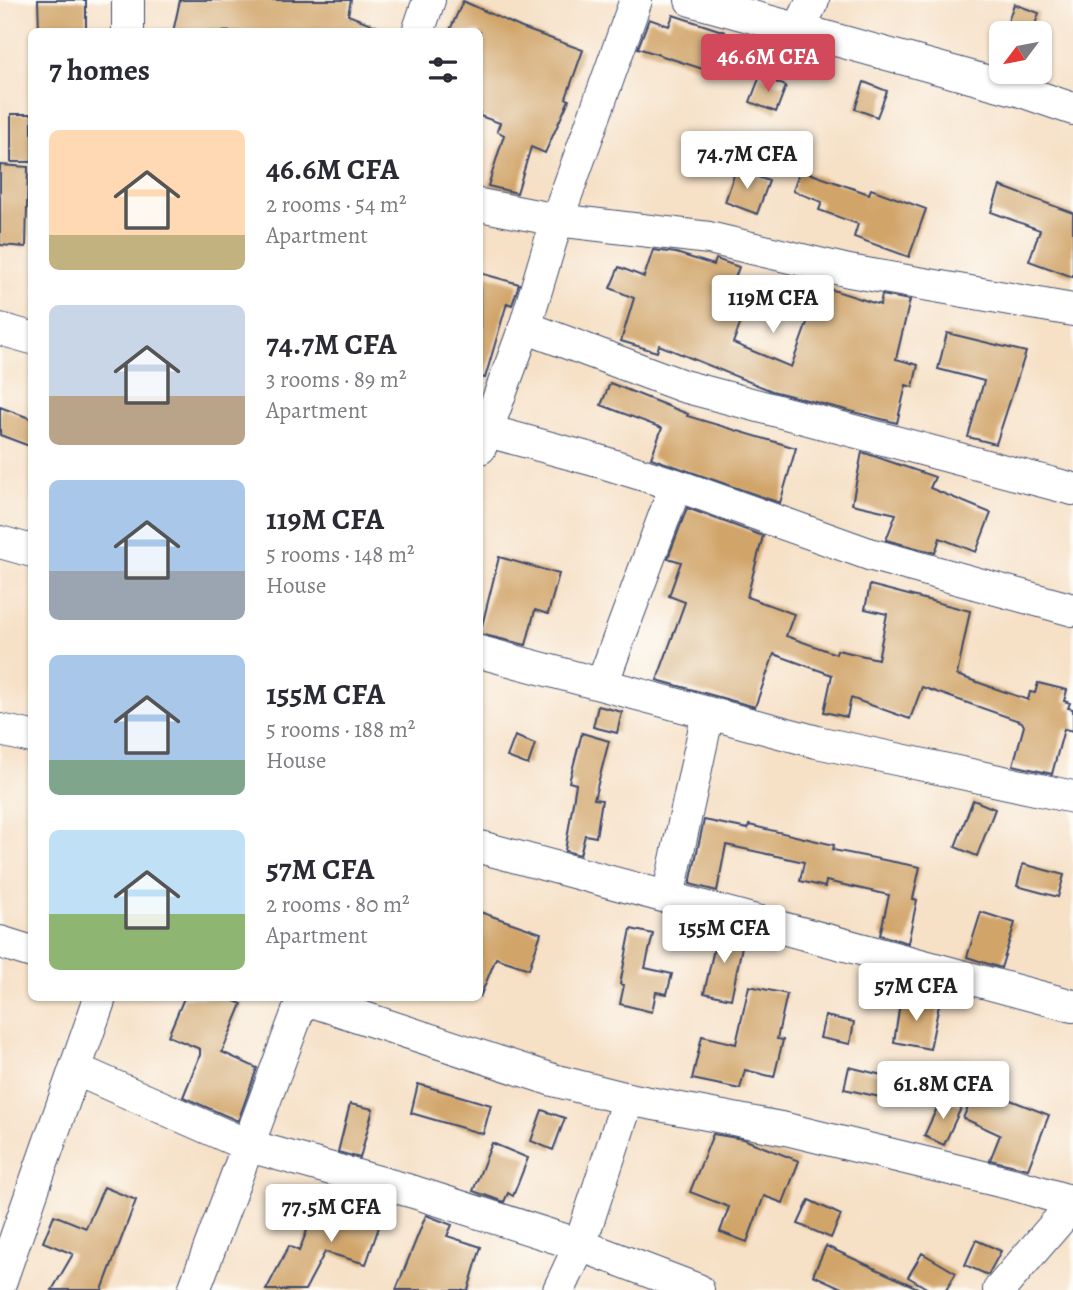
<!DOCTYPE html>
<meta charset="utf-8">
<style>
:root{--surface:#fff;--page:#f7f7f7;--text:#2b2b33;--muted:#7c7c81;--accent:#d1495b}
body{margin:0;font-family:Alegreya,serif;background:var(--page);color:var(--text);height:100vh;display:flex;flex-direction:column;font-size:26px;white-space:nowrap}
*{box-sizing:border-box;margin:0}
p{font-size:23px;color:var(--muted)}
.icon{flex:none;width:38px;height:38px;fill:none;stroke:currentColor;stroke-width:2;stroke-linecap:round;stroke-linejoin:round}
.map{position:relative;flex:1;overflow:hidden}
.details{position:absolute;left:28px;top:28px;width:455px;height:973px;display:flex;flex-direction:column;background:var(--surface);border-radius:10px;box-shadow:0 2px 5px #0004}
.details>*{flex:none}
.needle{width:46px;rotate:238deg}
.buttons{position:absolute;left:989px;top:21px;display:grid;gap:14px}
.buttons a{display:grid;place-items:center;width:63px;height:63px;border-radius:10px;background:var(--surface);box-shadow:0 2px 5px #0004;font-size:35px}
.price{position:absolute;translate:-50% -60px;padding:0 16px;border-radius:7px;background:#fff;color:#222;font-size:23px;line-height:46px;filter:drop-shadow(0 2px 4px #0008)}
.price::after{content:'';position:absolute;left:50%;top:42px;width:21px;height:16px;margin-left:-10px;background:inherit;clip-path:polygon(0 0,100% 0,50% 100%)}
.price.on{background:var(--accent);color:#fff}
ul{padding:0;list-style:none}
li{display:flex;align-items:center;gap:21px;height:175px;padding:0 21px}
li span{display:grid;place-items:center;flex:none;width:196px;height:140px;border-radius:10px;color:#555}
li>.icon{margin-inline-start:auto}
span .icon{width:84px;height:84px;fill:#fffc;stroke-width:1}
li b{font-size:30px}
h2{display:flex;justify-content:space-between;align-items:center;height:84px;padding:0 21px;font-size:30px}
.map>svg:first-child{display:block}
.building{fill:#d1a56a}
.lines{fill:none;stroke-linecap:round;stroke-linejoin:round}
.minor-casing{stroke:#3c4a6e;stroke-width:34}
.minor{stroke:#fff;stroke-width:32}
</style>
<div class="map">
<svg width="1073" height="1290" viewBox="0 0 1073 1290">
<rect width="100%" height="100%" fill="#fdfcf7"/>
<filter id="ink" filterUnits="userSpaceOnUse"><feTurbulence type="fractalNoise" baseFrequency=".0143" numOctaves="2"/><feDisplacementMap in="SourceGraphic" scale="14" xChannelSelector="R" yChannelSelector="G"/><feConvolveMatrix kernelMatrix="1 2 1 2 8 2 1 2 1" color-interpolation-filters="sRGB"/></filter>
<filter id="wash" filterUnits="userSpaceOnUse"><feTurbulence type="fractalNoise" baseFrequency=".00686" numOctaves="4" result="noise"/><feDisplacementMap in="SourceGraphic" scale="28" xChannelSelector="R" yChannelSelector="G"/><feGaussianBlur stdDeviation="1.57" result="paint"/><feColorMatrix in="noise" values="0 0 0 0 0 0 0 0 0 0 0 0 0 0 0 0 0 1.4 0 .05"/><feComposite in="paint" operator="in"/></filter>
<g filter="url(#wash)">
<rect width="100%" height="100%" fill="#f6e0c6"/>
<g id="blocks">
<path class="building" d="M38 0H86V30H39Z
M180 0H351L348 15 386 30 173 32Z
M463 1 522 28 583 50 566 98 569 100 545 153 531 147 517 193 488 186 504 135 497 131 500 123 480 116V32H449Z
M1014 4 1039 13 1032 33H1004Z
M673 15 725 32 712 72 638 48 649 19 669 26Z
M760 76 786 86 776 112 750 102Z
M864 82 887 91 877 117 855 109Z
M11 114H32V162H11Z
M0 165 28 167 26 247 0 245Z
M736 169 769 181 757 214 725 202Z
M800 170 869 194 871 189 926 209 909 257 854 237 858 224 819 210 822 202 793 191Z
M1000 186 1073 213V277L1029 261 1040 230 991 212Z
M653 250 676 253 714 265 716 259 739 267 735 278 755 285 733 343 791 367 808 320 803 319 814 284 880 305 882 295 910 300 896 359 918 365 913 387 906 385 897 423 772 391 659 345 657 352 621 341 634 298 610 288 619 267 644 277Z
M480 273 519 284 512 305 507 303 485 378 480 377Z
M947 333 1026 352 996 444 968 437 984 381 938 369Z
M610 383 688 414 687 416 796 448 780 503 651 458 662 428 601 405Z
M0 407 32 419V447L0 435Z
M862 452 935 477 930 488 991 513 976 552 940 538 935 553 886 540 896 514 852 504Z
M687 508 763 536 747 597 794 614 786 636 836 654 837 650 878 659 887 614 865 609 870 585 970 611 957 675 1028 700 1030 692 1035 693 1038 683 1067 690 1064 701 1070 703 1068 708 1073 709V731L1064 729 1052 774 1013 765 1024 726 1022 722 922 687 910 719 851 698 847 717 824 712 832 675 774 654 755 707 657 680 685 602 669 596 681 562 668 558Z
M499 557 559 574 548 614 535 610 526 645 480 634Z
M598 706 622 712 617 733 593 727Z
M582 733 609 741 594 799 602 800 596 837 585 835 580 855 565 851 576 784 569 782Z
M515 736 535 744 528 765 507 757Z
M973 800 995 809 977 856 955 847Z
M704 820 748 829 749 825 834 845 833 850 920 867 913 899 917 900 908 943 880 935 889 895 826 881 825 887 800 881 804 862 726 845 717 891 690 884Z
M1023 864 1064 875 1058 897 1017 886Z
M480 912 541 933 529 969 496 958 480 997Z
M981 912 1015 923 1001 968 967 957Z
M631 929 653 934 645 968 672 974 667 994 656 992 652 1012 620 1004 624 985 620 984Z
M718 931 744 937 731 999 704 993Z
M749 986 787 994 777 1039 783 1040 774 1077 745 1070 740 1089 692 1079 702 1036 736 1044Z
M901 997 939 1005 930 1049 894 1042Z
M184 998H227L242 1004 222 1052 257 1068 238 1121 183 1097 200 1055V1049L168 1036Z
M825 1016 854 1022 850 1044 820 1038Z
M849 1067 886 1076 880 1097 844 1089Z
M418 1084 491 1105 483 1134 411 1113Z
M977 1087 1049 1115 1028 1169 990 1160 1000 1135 963 1118Z
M942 1097 962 1106 944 1145 924 1136Z
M350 1104 373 1109 360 1158 338 1152Z
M542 1110 565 1118 553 1150 531 1141Z
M713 1134 743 1139 799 1161 783 1203 764 1196 747 1242 720 1232 729 1207 690 1192Z
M492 1143 528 1158 513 1196 508 1193 504 1202 473 1191Z
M104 1187 136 1200 102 1290H52L73 1254 43 1242 54 1215 86 1228Z
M354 1194 387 1204 366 1264 325 1252 305 1290H266L289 1246 299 1251 313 1215 342 1227Z
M809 1200 841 1215 831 1238 798 1224Z
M426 1215 452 1225 447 1236 481 1247 468 1290H396Z
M976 1240 1001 1251 988 1275 965 1265Z
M826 1246 922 1290H846L813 1275Z
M922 1253 956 1273 946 1290H930L908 1277Z"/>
</g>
</g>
<g filter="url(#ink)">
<use href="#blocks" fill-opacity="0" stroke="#3c4a6e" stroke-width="2"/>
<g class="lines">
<g class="minor-casing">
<path id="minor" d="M691 0 1018 90 1073 109
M798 31 813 0
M128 32V0
M418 32 429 0
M480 205 557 220 709 238 849 271 1073 310
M525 327 683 386 1073 489
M0 329 32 338
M480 429 602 462 676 485 869 554 1073 610
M480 448 525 327 557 220 636 0
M0 542 32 551
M480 652 817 742 1073 797
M602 684 676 485
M0 730 32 737
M480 847 1073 1006
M668 897 708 713
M0 942 32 952
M303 998 553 1080 628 1099 786 1129 1016 1185 1073 1202
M75 1069 249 1146 414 1192 580 1245 698 1290
M0 1283 100 998
M194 1290 303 998
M559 1290 580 1245 628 1099
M999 1290 1073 1204"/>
</g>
<use href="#minor" class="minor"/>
</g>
</g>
</svg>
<div class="buttons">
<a><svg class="needle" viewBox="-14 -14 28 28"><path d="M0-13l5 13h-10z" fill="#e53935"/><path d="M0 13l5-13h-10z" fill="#7c7c81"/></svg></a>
</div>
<b class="price on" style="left:768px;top:94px">46.6M CFA</b>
<b class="price" style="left:747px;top:191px">74.7M CFA</b>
<b class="price" style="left:773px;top:335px">119M CFA</b>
<b class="price" style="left:724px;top:965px">155M CFA</b>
<b class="price" style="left:916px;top:1023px">57M CFA</b>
<b class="price" style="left:943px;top:1121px">61.8M CFA</b>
<b class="price" style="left:331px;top:1244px">77.5M CFA</b>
<section class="details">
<h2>7 homes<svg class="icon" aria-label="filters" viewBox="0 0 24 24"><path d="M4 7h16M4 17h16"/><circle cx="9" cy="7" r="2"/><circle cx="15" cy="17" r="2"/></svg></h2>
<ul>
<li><span style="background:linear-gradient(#ffd9b3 75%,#c2b280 0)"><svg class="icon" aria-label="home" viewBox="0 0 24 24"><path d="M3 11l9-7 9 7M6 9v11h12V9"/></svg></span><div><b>46.6M CFA</b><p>2 rooms · 54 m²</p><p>Apartment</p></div></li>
<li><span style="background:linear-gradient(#c9d6e8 65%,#b9a48a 0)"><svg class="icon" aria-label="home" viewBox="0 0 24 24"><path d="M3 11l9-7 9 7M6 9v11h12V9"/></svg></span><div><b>74.7M CFA</b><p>3 rooms · 89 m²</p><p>Apartment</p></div></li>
<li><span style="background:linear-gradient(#a9c7e8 65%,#9aa5b1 0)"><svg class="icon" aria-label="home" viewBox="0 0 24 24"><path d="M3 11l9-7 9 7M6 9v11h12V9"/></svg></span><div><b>119M CFA</b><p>5 rooms · 148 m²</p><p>House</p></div></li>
<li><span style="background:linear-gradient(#a9c7e8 75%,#7fa58c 0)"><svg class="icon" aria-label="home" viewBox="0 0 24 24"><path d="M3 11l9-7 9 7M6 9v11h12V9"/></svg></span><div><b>155M CFA</b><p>5 rooms · 188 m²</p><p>House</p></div></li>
<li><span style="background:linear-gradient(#bfe0f5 60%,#8fb573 0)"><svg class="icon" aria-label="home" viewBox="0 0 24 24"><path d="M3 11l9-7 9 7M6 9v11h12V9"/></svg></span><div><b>57M CFA</b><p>2 rooms · 80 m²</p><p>Apartment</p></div></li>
</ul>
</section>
</div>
